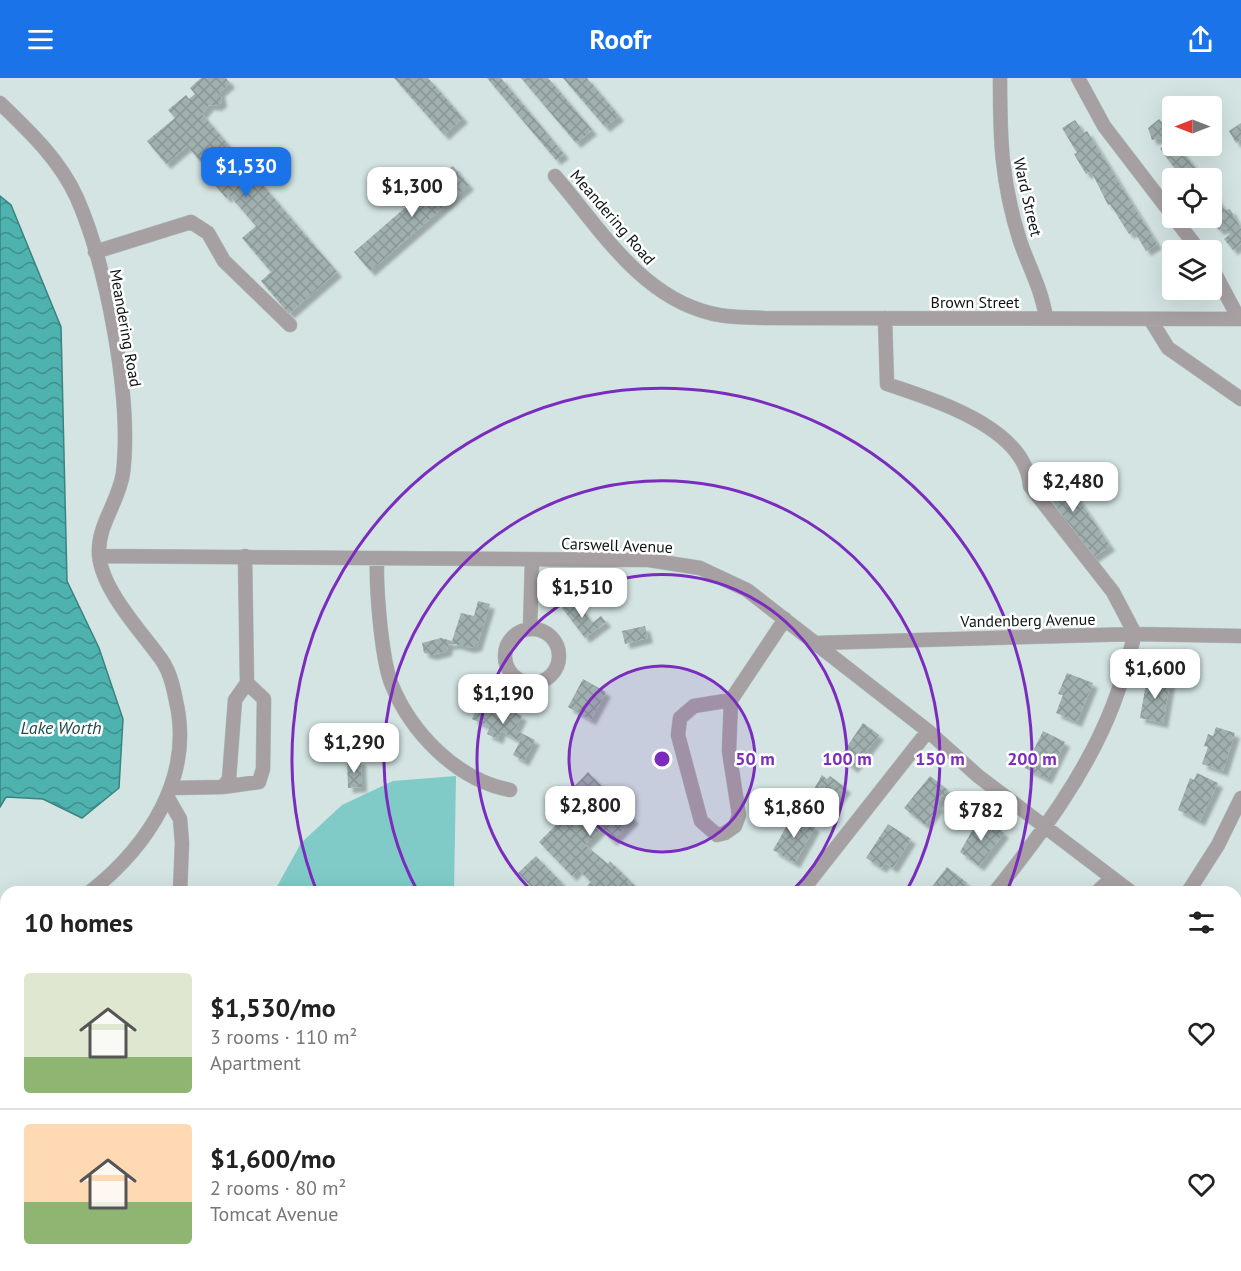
<!DOCTYPE html>
<meta charset="utf-8">
<style>
:root{--surface:#fff;--page:#f2f2f2;--text:#222;--muted:#767676;--line:#e0e0e0;--accent:#1a73e8}
body{margin:0;font-family:"PT Sans",sans-serif;background:var(--page);color:var(--text);height:100vh;display:flex;flex-direction:column;font-size:22px;white-space:nowrap}
*{box-sizing:border-box;margin:0}
p{font-size:20px;color:var(--muted)}
.icon{flex:none;width:33px;height:33px;fill:none;stroke:currentColor;stroke-width:2;stroke-linecap:round;stroke-linejoin:round}
.map{position:relative;flex:1;overflow:hidden}
.details{position:absolute;left:0px;top:808px;width:1242px;height:386px;display:flex;flex-direction:column;background:var(--surface);border-radius:18px 18px 0 0;box-shadow:0 6px 24px #0002}
.details>*{flex:none}
.needle{width:39px;rotate:270deg}
.tools{position:absolute;left:1162px;top:18px;display:grid;gap:12px}
.tools a{display:grid;place-items:center;width:60px;height:60px;border-radius:6px;background:var(--surface);box-shadow:0 6px 24px #0002;font-size:30px}
.price{position:absolute;translate:-50% -51px;padding:0 14px;border-radius:12px;background:#fff;color:#222;font-size:20px;line-height:39px;filter:drop-shadow(0 2px 3px #0008)}
.price::after{content:'';position:absolute;left:50%;top:36px;width:18px;height:14px;margin-left:-9px;background:inherit;clip-path:polygon(0 0,100% 0,50% 100%)}
.price.current{background:var(--accent);color:#fff}
ul{padding:0;list-style:none}
li{display:flex;align-items:center;gap:18px;height:150px;padding:0 24px}
li+li{border-top:2px solid var(--line)}
li span{display:grid;place-items:center;flex:none;width:168px;height:120px;border-radius:6px;color:#555}
li>.icon{margin-inline-start:auto}
span .icon{width:72px;height:72px;fill:#fffc;stroke-width:1}
li b{font-size:26px}
h2{display:flex;justify-content:space-between;align-items:center;height:72px;padding:0 24px;font-size:26px}
header{display:flex;justify-content:space-between;align-items:center;height:78px;padding:0 24px;background:var(--accent);color:#fff;font-size:27px;font-weight:600}
.map>svg:first-child{display:block}
.grass{fill:#80cbc8}
.water{fill:url(#water-waves);stroke:#3b8380;stroke-width:1.5}
.building{fill:url(#building-cross-hatch);filter:url(#shadow)}
.lines{fill:none;stroke-linecap:round;stroke-linejoin:round}
.minor-casing{stroke:#b0bfbe;stroke-width:15}
.minor{stroke:#a6a0a3;stroke-width:14}
.ring{fill:none;stroke:#7b2cbf;stroke-width:3}
.labels{text-anchor:middle;stroke-width:5;stroke-linejoin:round;paint-order:stroke}
.street-label{font-size:16px;fill:#0e1413;stroke:#fff}
.water-label{font-size:18px;font-style:italic;fill:#1f4c4a;stroke:#fff}
.centre{fill:#7b2cbf;stroke:#fff;stroke-width:3}
.ring-label{font-size:18px;text-anchor:middle;font-weight:bold;fill:#7b2cbf;stroke:#fff;stroke-width:5;stroke-linejoin:round;paint-order:stroke}
</style>
<header><svg class="icon" aria-label="menu" viewBox="0 0 24 24"><path d="M4 6h16M4 12h16M4 18h16"/></svg>Roofr<svg class="icon" aria-label="share" viewBox="0 0 24 24"><path d="M12 15V3M7 8l5-5 5 5M5 13v7h14v-7"/></svg></header>
<div class="map">
<svg width="1241" height="1193" viewBox="0 0 1241 1193">
<defs>
<pattern id="water-waves" width="16" height="10" patternUnits="userSpaceOnUse" patternTransform="scale(1.5)"><rect width="16" height="10" fill="#4eb2af"/><path d="M0 5q4-4 8 0t8 0" fill="none" stroke="#3f908d"/></pattern>
<pattern id="building-cross-hatch" width="8" height="8" patternUnits="userSpaceOnUse" patternTransform="scale(1.5)"><rect width="8" height="8" fill="#a0b0af"/><path d="M0 0l8 8M0 8l8-8" fill="none" stroke="#899696"/></pattern>
<filter id="shadow"><feDropShadow dx="5" dy="5" stdDeviation="1.5" flood-color="#0004"/></filter>
</defs>
<rect width="100%" height="100%" fill="#d3e4e3"/>
<path class="grass" d="M456 698 454 814H274L301 765 342 727 393 703Z
M410 1188H446L422 1193H387Z"/>
<path class="water" d="M0 118 11 127 61 249 67 503 99 570 123 641 119 710 82 740 43 721 6 719 0 729Z"/>
<path class="building" d="M201 0H226L230 5 220 14 222 24 217 28 209 27 202 36 337 194 289 236 261 203 271 194 242 160 256 148 229 117 226 120 210 101 213 98 187 68 166 86 147 63 175 40 168 32 186 17 189 21 195 16 190 10Z
M394 0H428L463 40 444 57Z
M487 0H501L564 76 556 82Z
M521 0H548L592 52 576 65Z
M563 0H587L619 38 605 49Z
M1159 41 1162 44 1166 41 1169 44 1173 68H1178L1203 100H1186L1183 90 1176 92 1160 71 1165 66 1160 60 1152 62 1148 50Z
M1075 42 1084 55 1087 53 1157 166 1146 173 1134 153 1129 156 1110 126 1108 127 1091 93 1086 96 1074 76 1077 75 1062 50Z
M1241 45V61L1236 65 1229 53Z
M453 88 469 107 370 193 354 174Z
M1212 107 1217 121 1225 132 1230 131 1241 151V166L1233 172 1224 161 1230 156 1225 150 1219 152 1209 140H1212Z
M1047 389 1054 400 1061 395 1110 468 1091 481 1035 397Z
M574 521 592 545 601 538 606 544 585 560 562 530Z
M478 523 490 526 477 568 470 570 455 566 448 567 447 573 432 577 424 575 422 565 441 560 452 563 461 535 474 538Z
M645 548 648 560 625 566 622 553Z
M1067 595 1093 605 1077 644 1056 635 1063 617 1058 616Z
M1147 600 1170 605 1163 645 1140 640Z
M583 601 606 614 591 642 568 629Z
M483 619 522 638 515 652 535 662 524 683 513 677 520 663 501 653 498 661 487 656 490 649 472 641Z
M863 645 879 657 853 690 840 679Z
M1216 649 1235 655 1223 693 1202 686 1208 669 1204 668 1208 656 1213 658Z
M1043 653 1065 664 1047 701 1025 690Z
M347 682H361L362 709 348 710Z
M588 694 634 741 612 763 601 751 585 767 608 786 610 783 641 814H583L582 813 591 804 578 791 572 798 539 764 577 726 567 716Z
M1197 695 1218 705 1200 743 1178 732 1190 700 1194 702Z
M822 697 827 701 830 698 846 710 822 744 803 730Z
M930 698 948 712 936 726 939 728 925 747 904 730Z
M793 737 815 749 795 785 773 772Z
M986 741 1004 755 979 788 960 774 977 744 981 747Z
M888 746 911 761 893 790 885 785 882 790 866 780Z
M536 778 562 805 552 814H536L518 795Z
M947 789 967 805 959 814H928Z"/>
<g class="lines">
<g class="minor-casing">
<path id="minor" d="M1000 0C1000 61 1001 103 1020 163 1029 189 1042 212 1046 240
M1078 0 1104 48 1173 138
M0 25C29 53 60 82 77 120 107 189 132 320 123 395 119 424 97 447 99 477 102 511 138 550 158 577 169 590 173 607 176 623 194 700 148 768 90 814
M555 98C599 149 640 218 710 235 727 240 747 239 764 240L1241 241
M1174 140 1199 172
M95 174 191 144 208 155 224 183 290 247
M1212 190 1239 241
M885 240 887 306C933 322 1026 349 1030 408L1113 514 1135 556C1128 580 1122 604 1113 627 1086 697 1041 756 995 814
M1150 241 1168 270 1241 321
M99 478 649 482 700 490 747 512 928 653 978 698 1131 814
M377 481C376 510 381 577 391 605 411 655 457 702 510 712
M530 551 532 482
M505 578a27 27 0 1 1 54 0a27 27 0 1 1-54 0Z
M816 565 1135 556 1241 558
M731 622 694 628 680 640 678 657 701 743 717 757 725 755 735 748 739 737 729 673 731 622 785 541
M223 709 229 701 235 622 247 605 245 478
M171 710 223 709 259 704 263 691 264 621 247 605
M168 720 180 741 182 765 180 814
M801 814 928 653
M1097 814 1112 800
M1188 814 1218 767 1241 720
M1236 901 1241 905
M0 903 6 890
M0 1141 6 1154
M32 1188 36 1193
M174 1193 197 1188
M673 1193 676 1188"/>
</g>
<use href="#minor" class="minor"/>
</g>
<circle cx="662" cy="681" r="93" fill="#7b2cbf" fill-opacity=".12"/>
<g class="ring">
<circle cx="662" cy="681" r="93"/>
<path d="M533 814A185 185 0 1 1 791 814"/>
<path d="M418 814A278 278 0 1 1 906 814"/>
<path d="M317 814A370 370 0 1 1 1007 814"/>
</g>
<g class="labels">
<g class="street-label">
<text transform="translate(1028 119) rotate(77)" y="6">Ward Street</text>
<text transform="translate(613 139) rotate(49)" y="6">Meandering Road</text>
<text x="975" y="230">Brown Street</text>
<text transform="translate(126 250) rotate(80)" y="6">Meandering Road</text>
<text transform="translate(617 467) rotate(2)" y="6">Carswell Avenue</text>
<text transform="translate(1028 542) rotate(-1)" y="6">Vandenberg Avenue</text>
</g>
<g class="water-label">
<text x="61" y="656">Lake Worth</text>
</g>
</g>
<circle cx="662" cy="681" r="9" class="centre"/>
<g class="ring-label">
<text x="755" y="687">50 m</text>
<text x="847" y="687">100 m</text>
<text x="940" y="687">150 m</text>
<text x="1032" y="687">200 m</text>
</g>
</svg>
<div class="tools">
<a><svg class="needle" viewBox="-14 -14 28 28"><path d="M0-13l5 13h-10z" fill="#e53935"/><path d="M0 13l5-13h-10z" fill="#767676"/></svg></a>
<a><svg class="icon" aria-label="locate" viewBox="0 0 24 24"><circle cx="12" cy="12" r="6"/><path d="M12 2v4M12 18v4M2 12h4M18 12h4"/></svg></a>
<a><svg class="icon" aria-label="layers" viewBox="0 0 24 24"><path d="M12 4l9 5-9 5-9-5zM3 14l9 5 9-5"/></svg></a>
</div>
<b class="price current" style="left:246px;top:120px">$1,530</b>
<b class="price" style="left:412px;top:140px">$1,300</b>
<b class="price" style="left:1073px;top:435px">$2,480</b>
<b class="price" style="left:582px;top:541px">$1,510</b>
<b class="price" style="left:1155px;top:622px">$1,600</b>
<b class="price" style="left:503px;top:647px">$1,190</b>
<b class="price" style="left:354px;top:696px">$1,290</b>
<b class="price" style="left:590px;top:759px">$2,800</b>
<b class="price" style="left:794px;top:761px">$1,860</b>
<b class="price" style="left:981px;top:764px">$782</b>
<section class="details">
<h2>10 homes<svg class="icon" aria-label="filters" viewBox="0 0 24 24"><path d="M4 7h16M4 17h16"/><circle cx="9" cy="7" r="2"/><circle cx="15" cy="17" r="2"/></svg></h2>
<ul>
<li><span style="background:linear-gradient(#dfe7d0 70%,#8fb573 0)"><svg class="icon" aria-label="home" viewBox="0 0 24 24"><path d="M3 11l9-7 9 7M6 9v11h12V9"/></svg></span><div><b>$1,530/mo</b><p>3 rooms · 110 m²</p><p>Apartment</p></div><svg class="icon" aria-label="heart" viewBox="0 0 24 24"><path d="M12 20l-8-8c-3-5 5-10 8-4 3-6 11-1 8 4z"/></svg></li>
<li><span style="background:linear-gradient(#ffd9b3 65%,#8fb573 0)"><svg class="icon" aria-label="home" viewBox="0 0 24 24"><path d="M3 11l9-7 9 7M6 9v11h12V9"/></svg></span><div><b>$1,600/mo</b><p>2 rooms · 80 m²</p><p>Tomcat Avenue</p></div><svg class="icon" aria-label="heart" viewBox="0 0 24 24"><path d="M12 20l-8-8c-3-5 5-10 8-4 3-6 11-1 8 4z"/></svg></li>
</ul>
</section>
</div>
